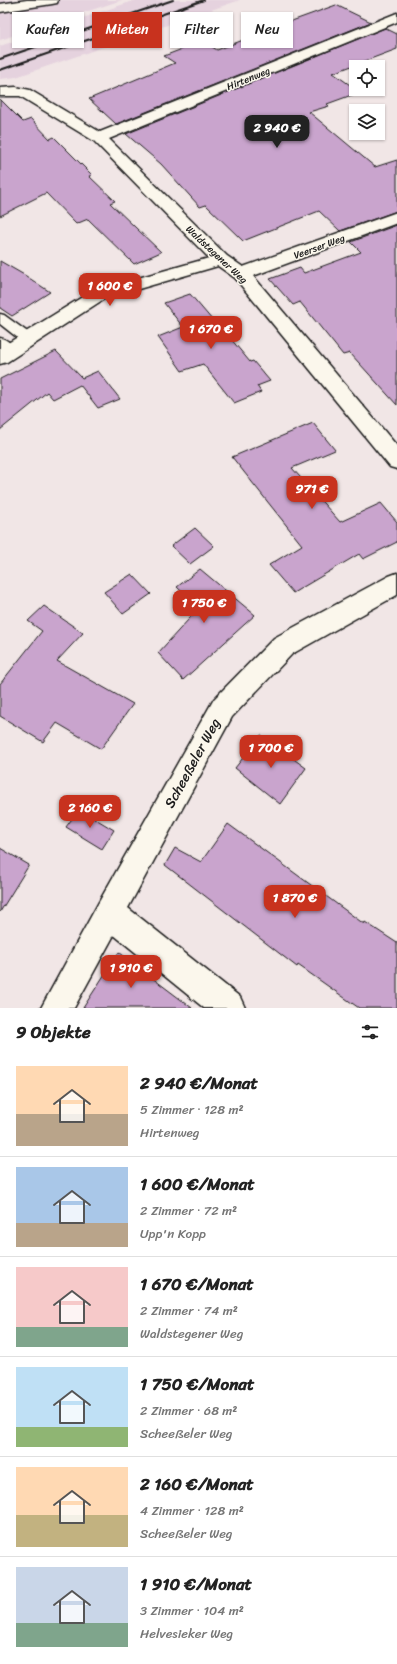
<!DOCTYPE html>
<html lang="de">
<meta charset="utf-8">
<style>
:root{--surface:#fff;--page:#f6f6f6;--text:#222;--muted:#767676;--line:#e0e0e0;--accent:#c8321e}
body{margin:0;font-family:Sriracha,sans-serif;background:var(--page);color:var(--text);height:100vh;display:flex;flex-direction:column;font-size:15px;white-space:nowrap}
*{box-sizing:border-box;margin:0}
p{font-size:13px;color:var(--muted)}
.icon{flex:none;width:22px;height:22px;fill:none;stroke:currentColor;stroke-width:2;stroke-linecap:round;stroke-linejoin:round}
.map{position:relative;height:1008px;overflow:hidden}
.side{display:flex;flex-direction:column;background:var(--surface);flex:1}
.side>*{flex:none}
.hud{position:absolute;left:12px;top:12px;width:373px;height:36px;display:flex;gap:8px}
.tools{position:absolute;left:349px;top:60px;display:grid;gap:8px}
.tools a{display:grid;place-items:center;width:36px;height:36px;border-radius:0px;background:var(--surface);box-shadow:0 1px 3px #0004;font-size:20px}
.price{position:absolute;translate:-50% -34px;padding:0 9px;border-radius:8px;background:var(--accent);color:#fff;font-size:13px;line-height:26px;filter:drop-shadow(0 1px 2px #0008)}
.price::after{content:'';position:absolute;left:50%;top:24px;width:12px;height:9px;margin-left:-6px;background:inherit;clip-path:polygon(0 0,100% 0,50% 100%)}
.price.selected{background:#222;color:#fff}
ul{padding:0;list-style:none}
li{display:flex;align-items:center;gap:12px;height:100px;padding:0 16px}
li+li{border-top:1px solid var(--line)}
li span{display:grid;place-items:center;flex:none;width:112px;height:80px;border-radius:0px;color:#555}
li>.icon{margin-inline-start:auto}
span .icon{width:48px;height:48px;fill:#fffc;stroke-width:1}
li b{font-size:17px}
h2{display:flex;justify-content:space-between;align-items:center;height:48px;padding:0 16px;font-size:17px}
.pill{padding:0 14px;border-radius:0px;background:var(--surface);box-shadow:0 1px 3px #0004;font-size:14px;line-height:36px}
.pill.selected{background:var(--accent);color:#fff}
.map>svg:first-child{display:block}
.built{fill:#e5d2de}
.building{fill:#c9a4cd;stroke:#1c1c1c}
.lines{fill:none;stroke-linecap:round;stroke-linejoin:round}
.service-casing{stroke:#1c1c1c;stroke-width:3}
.minor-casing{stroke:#1c1c1c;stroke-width:3}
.service{fill:#fbf7ec;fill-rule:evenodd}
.minor{fill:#fbf7ec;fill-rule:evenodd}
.rail{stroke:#1c1c1c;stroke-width:2}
.labels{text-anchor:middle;stroke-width:3;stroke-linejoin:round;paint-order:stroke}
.far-street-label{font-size:10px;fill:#1c1c1c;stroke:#fbf7ec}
.near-street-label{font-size:14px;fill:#1c1c1c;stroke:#fbf7ec}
</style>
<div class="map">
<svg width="397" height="1008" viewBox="0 0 397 1008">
<rect width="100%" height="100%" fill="#f1e6e6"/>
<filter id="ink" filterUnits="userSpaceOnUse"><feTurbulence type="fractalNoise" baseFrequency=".025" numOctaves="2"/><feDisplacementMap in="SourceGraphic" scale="8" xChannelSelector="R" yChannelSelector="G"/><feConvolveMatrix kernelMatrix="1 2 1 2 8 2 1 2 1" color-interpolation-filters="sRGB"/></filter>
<g filter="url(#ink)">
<path class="built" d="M0 0H122L0 40Z
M136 0H240L16 77 0 79V46Z"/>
<path class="building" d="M336 5 371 22 116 124 89 99 175 63 164 56 203 41 217 50 280 26H278Z
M385 28 397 34V49L333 73 360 92 327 104 329 106 309 112 375 167 397 160V211L340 231 319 211 243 241 206 205 200 207 161 164 126 134Z
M0 99 23 122 31 119 50 139 54 137 92 175 89 176 115 201 110 203 161 252 134 264 88 219 76 224 46 193 0 216Z
M397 225V405L350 353 343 355 300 302 293 305 270 279 300 268 304 273 361 252 351 242Z
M0 261 26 276 50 292 12 316 0 308Z
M190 294 219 328 221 327 250 362 253 361 270 381 257 386 261 392 234 403 203 364 182 371 158 337 183 327 164 303Z
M56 351 82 378 98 371 120 399 98 408 80 385 53 399 47 392 0 430V379Z
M313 423 335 450 292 468 340 522 381 503 397 522V542L363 559 359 554 293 593 269 565 302 545 232 457Z
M195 528 214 546 190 564 171 546Z
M200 569 255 615 183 680 158 653 199 608 177 587Z
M132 574 151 594 123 614 104 592Z
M44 606 83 633 57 661 133 704 101 749 57 723 43 742 0 716V684L42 631 28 621Z
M261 735 306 768 280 804 235 768Z
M79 809 114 830 102 849 66 827Z
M228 824 364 924 365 922 397 943V1008H359L298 965 297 967 165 865 175 848 201 862Z
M0 848 29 865 0 912Z
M119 952 135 965 192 1008H83Z"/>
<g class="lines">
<g class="service-casing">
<path id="service" d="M0 314 4 315 33 336 34 339 33 342 28 343 23 342 0 324Z
M0 338C7 339 13 345 17 351L15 354C8 356 5 354 0 349Z"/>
</g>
<g class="minor-casing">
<path id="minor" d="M27 0H58L57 3 52 4 0 12V4Z
M397 13V22L109 139 227 256 243 267 397 212V223L253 276 397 446V469L390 467 235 278 218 266 104 299 7 362 0 364V348L92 291 209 258 94 141 20 96H0V88L16 87 30 90 100 132Z
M397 573V595L292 654 232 717 128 908 240 997 245 1008H204L114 935 74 1008H41L99 902 214 699 274 638 389 576Z"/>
</g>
<use href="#service" class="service"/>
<use href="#minor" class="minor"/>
<path class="rail" d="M0 59 173 0
M0 70 204 0"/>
</g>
</g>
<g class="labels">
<g class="far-street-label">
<text transform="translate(248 78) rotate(-22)" y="4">Hirtenweg</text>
<text transform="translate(319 246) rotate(-20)" y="4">Veerser Weg</text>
<text transform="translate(217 254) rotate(43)" y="4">Waldstegener Weg</text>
</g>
<g class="near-street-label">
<text transform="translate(192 763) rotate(-61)" y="5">Scheeßeler Weg</text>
</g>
</g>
</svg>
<div class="tools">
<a><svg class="icon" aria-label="locate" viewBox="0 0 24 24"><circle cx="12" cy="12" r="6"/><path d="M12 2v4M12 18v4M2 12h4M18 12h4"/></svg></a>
<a><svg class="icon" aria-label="layers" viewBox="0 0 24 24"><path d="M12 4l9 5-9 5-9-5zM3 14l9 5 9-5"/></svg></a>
</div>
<b class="price selected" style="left:277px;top:149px">2 940 €</b>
<b class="price" style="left:110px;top:307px">1 600 €</b>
<b class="price" style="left:211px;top:350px">1 670 €</b>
<b class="price" style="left:312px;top:510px">971 €</b>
<b class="price" style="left:204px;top:624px">1 750 €</b>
<b class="price" style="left:271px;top:769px">1 700 €</b>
<b class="price" style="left:90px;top:829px">2 160 €</b>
<b class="price" style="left:295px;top:919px">1 870 €</b>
<b class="price" style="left:131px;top:989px">1 910 €</b>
<div class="hud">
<a class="pill">Kaufen</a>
<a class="pill selected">Mieten</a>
<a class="pill">Filter</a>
<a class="pill">Neu</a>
</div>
</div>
<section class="side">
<h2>9 Objekte<svg class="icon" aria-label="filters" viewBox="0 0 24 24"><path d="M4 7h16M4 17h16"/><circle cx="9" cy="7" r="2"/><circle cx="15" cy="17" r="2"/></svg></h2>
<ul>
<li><span style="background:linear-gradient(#ffd9b3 60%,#b9a48a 0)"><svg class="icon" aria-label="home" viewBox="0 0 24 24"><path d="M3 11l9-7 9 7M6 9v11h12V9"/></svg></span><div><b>2 940 €/Monat</b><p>5 Zimmer · 128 m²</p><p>Hirtenweg</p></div></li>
<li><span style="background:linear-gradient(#a9c7e8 70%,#b9a48a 0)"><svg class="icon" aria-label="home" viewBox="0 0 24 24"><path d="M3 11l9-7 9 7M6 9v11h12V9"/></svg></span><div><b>1 600 €/Monat</b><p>2 Zimmer · 72 m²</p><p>Upp'n Kopp</p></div></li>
<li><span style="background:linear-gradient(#f6c9c9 75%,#7fa58c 0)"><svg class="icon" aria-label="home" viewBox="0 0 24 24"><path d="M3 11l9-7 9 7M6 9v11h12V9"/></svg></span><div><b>1 670 €/Monat</b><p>2 Zimmer · 74 m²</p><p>Waldstegener Weg</p></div></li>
<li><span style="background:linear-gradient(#bfe0f5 75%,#8fb573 0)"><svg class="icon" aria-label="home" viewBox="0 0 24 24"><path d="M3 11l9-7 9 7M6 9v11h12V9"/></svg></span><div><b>1 750 €/Monat</b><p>2 Zimmer · 68 m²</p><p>Scheeßeler Weg</p></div></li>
<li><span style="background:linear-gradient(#ffd9b3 60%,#c2b280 0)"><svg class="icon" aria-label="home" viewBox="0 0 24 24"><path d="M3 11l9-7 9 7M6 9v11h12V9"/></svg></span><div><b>2 160 €/Monat</b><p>4 Zimmer · 128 m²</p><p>Scheeßeler Weg</p></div></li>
<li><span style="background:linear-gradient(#c9d6e8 70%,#7fa58c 0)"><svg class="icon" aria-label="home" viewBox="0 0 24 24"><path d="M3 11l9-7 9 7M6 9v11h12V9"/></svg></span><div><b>1 910 €/Monat</b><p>3 Zimmer · 104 m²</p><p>Helvesieker Weg</p></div></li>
</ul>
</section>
